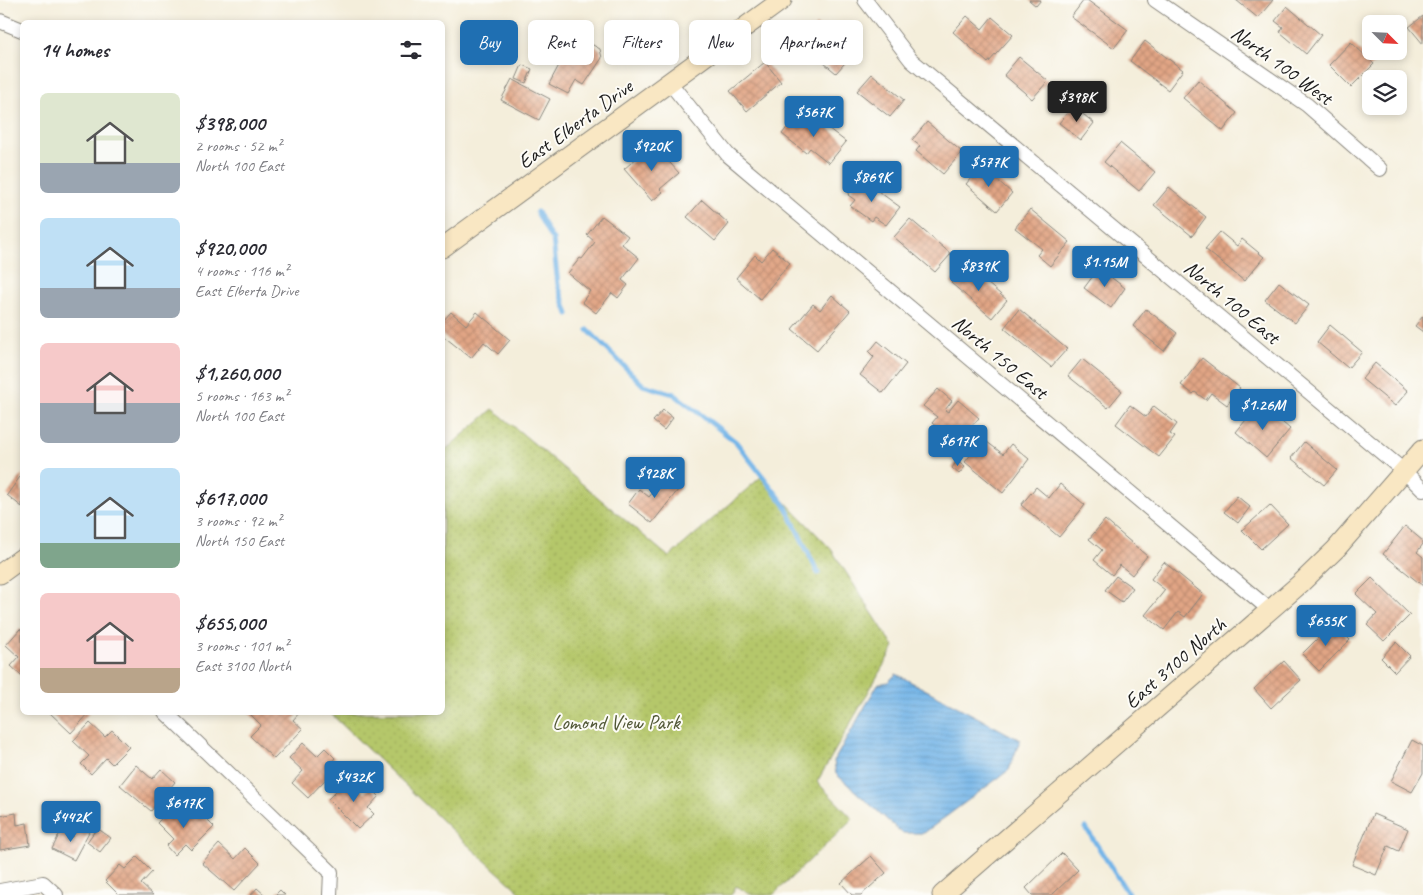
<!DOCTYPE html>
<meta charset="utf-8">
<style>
:root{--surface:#fff;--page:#f2f2f3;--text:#2b2b33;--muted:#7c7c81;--accent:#1f6fb2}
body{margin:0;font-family:Caveat,sans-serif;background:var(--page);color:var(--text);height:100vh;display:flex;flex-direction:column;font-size:19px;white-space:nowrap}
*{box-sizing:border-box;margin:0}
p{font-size:16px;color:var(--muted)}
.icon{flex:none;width:28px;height:28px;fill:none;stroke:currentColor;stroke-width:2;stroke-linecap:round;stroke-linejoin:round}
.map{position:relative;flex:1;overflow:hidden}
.sheet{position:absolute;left:20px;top:20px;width:425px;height:695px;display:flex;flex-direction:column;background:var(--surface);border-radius:8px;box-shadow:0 2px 8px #0003}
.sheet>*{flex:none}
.hud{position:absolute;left:460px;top:20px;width:475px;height:45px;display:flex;gap:10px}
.needle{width:32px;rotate:114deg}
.controls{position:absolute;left:1362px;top:15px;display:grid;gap:10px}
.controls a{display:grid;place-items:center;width:45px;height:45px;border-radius:8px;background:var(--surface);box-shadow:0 2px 8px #0003;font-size:25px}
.price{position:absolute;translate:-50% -42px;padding:0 11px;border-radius:5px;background:var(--accent);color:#fff;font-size:16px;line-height:32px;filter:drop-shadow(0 1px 2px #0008)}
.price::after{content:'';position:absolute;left:50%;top:30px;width:15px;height:11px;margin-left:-8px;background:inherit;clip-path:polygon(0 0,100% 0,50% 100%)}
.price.active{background:#222;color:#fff}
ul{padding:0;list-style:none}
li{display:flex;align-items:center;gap:15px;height:125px;padding:0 20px}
li span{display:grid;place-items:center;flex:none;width:140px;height:100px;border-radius:8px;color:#555}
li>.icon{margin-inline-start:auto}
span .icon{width:60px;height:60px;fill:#fffc;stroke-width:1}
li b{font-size:21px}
h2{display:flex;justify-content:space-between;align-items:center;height:60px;padding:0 20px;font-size:21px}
.pill{padding:0 18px;border-radius:8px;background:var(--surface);box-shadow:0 2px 8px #0003;font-size:18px;line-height:45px}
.pill.active{background:var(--accent);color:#fff}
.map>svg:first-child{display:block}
.park{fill:url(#park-dots);stroke:#687243}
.water{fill:url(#water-rules);stroke:#486882}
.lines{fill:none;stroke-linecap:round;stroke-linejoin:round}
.stream{stroke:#74b5e8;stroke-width:5}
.building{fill:url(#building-cross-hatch)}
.street-casing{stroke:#88857c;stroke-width:16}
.secondary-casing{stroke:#88857c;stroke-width:21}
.street{stroke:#fff;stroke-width:14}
.secondary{stroke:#f9e7c3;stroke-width:19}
.labels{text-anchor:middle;stroke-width:4;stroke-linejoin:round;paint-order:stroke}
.street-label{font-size:21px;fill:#1c1c1c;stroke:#fdfcf7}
.park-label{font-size:21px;fill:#525837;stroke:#fdfcf7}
</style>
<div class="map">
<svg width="1423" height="895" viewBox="0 0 1423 895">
<defs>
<pattern id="park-dots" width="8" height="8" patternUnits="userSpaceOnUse" patternTransform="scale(1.25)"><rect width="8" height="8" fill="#b5c76a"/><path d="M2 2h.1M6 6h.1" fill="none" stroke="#9baa5b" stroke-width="1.8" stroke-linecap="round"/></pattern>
<pattern id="water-rules" width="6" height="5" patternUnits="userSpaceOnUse" patternTransform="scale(1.25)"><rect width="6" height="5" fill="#74b5e8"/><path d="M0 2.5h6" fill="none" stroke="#649bc6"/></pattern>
<pattern id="building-cross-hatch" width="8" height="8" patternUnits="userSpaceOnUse" patternTransform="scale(1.25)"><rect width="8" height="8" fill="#e1a585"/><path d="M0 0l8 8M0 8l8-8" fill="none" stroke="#c08d72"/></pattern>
</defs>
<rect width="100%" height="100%" fill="#fdfcf7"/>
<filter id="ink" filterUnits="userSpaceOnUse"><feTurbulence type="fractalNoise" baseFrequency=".02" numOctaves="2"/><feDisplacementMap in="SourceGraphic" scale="10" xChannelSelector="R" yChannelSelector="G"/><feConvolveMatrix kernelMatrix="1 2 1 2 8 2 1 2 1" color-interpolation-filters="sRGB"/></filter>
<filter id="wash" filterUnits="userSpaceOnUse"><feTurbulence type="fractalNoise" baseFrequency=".0096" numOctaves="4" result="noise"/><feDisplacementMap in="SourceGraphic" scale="20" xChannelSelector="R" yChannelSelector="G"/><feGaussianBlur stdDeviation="1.12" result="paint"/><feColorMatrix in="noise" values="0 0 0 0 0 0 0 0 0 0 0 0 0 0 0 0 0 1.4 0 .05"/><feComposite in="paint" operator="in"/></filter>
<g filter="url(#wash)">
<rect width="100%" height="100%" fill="#f4eedb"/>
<path class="park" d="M493 409 669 557 761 477 831 549 894 647 817 782 853 819 773 895H752L736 886 731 895H523L458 836 330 713 442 712 443 452Z"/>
<path class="water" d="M896 674 1020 740 1009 770 924 833H902L836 774 834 761 878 684 888 682Z"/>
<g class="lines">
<path class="stream" d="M537 212 550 236 553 239 558 285 568 314
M588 330 643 385 674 394 736 442 785 505 818 573
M1086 828 1129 895"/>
</g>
<g id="blocks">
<path class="building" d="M1029 0H1041L1036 6Z
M1084 0H1087L1128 30 1114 48 1071 17Z
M1236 0H1273L1258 18Z
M1287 6 1321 35 1306 54 1280 32 1283 27 1275 21Z
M967 16 982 29 992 17 1013 35 988 63 953 32Z
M1423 16V44L1409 27Z
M816 25 852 55 836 73 800 43Z
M567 38 581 44 584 40 600 49 602 58 584 85 576 80 568 94 549 84 566 52 560 49Z
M1145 41 1183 70 1168 90 1130 61Z
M1351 42 1374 64 1351 87 1329 65Z
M1019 57 1048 81 1032 99 1004 75Z
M765 62 781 82 747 111 730 91Z
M522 65 532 69 526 83 516 79Z
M872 74 904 100 890 117 857 91Z
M512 79 550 99 539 120 501 100Z
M1198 80 1237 113 1223 131 1183 98Z
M1073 106 1094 123 1081 140 1059 123Z
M799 112 815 125 819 121 846 142 829 163 810 148 806 153 782 134Z
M927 122 962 152 943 174 916 151 920 146 912 140Z
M1120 143 1155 172 1139 191 1104 162Z
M653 144 679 173 660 189 663 192 652 201 624 169Z
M981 166 1012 193 997 211 966 184Z
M860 178 900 207 886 225 874 217 871 221 850 206 855 200 848 195Z
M1169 187 1206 217 1192 236 1154 205Z
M702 200 729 224 715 241 687 217Z
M1030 209 1070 242 1050 266 1037 255 1042 249 1015 228Z
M602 216 628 236 622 244 639 258 622 280 628 285 618 298 612 293 596 313 582 302 590 291 568 273 580 258 582 259 595 242 587 235Z
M910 219 951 254 935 272 894 237Z
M1220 232 1237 246 1242 239 1264 257 1244 281 1205 249Z
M772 248 790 263 760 299 736 278 755 255 761 261Z
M966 265 1007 300 992 318 951 283Z
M1099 268 1125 288 1111 308 1084 288Z
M1279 282 1309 305 1295 323 1265 300Z
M832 295 850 311 817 350 792 329 813 304 820 310Z
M1019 309 1067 349 1051 367 1004 328Z
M1146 309 1177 333 1164 351 1133 326Z
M451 312 466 325 477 312 510 340 498 354 484 342 471 358 442 335V322Z
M1423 316V332L1415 326Z
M1330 325 1362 352 1348 368 1317 342Z
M878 341 906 364 883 393 860 375 874 357 869 352Z
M1202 358 1240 388 1227 405 1211 393 1206 400 1195 392 1193 394 1181 385Z
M1082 359 1122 391 1108 408 1068 376Z
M1375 363 1408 391 1395 406 1362 379Z
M938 389 952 401 945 410 948 412 958 400 979 418 956 444 932 423 937 417 923 406Z
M1260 403 1290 429 1266 458 1236 432Z
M1130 405 1146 417 1154 406 1177 424 1170 434 1175 437 1159 457 1116 424Z
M663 410 673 418 664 430 653 421Z
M983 439 1003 454 1011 444 1029 459 1003 493 965 462Z
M1304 442 1337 470 1324 485 1291 458Z
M957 461 965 467 959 474 952 468Z
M22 474V507L7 495Z
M668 474 682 485 652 523 628 504 639 489 649 497Z
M1060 484 1085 505 1059 537 1021 505 1036 487 1049 498Z
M1237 496 1250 507 1238 523 1224 512Z
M1270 505 1288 524 1261 549 1242 530Z
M1105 520 1147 556 1132 575 1120 565 1112 575 1094 560 1102 550 1089 539Z
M1405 526 1423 541V544L1417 552 1423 557V586L1383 554Z
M1164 562 1203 594 1185 617 1178 612 1164 630 1145 615 1165 590 1151 579Z
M1116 576 1133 588 1122 602 1105 590Z
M1372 578 1410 615 1384 641 1367 625 1377 614 1356 594Z
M1333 623 1350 640 1319 671 1302 654Z
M20 629 22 631V676L11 666 19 657 6 645Z
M1396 642 1410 656 1395 672 1381 658Z
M1284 661 1301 680 1271 708 1254 689Z
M49 712H90L71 733Z
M248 712H300L293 720 303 729 274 759 250 736 261 725Z
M90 723 105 737 112 730 129 747 112 764 106 758 91 774 81 764 89 756 73 741Z
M1412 740 1423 746V773L1412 792 1391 781Z
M303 743 317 756 325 748 335 758 330 764 335 769 308 798 292 783 303 771 289 758Z
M136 765 152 779 161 769 175 782 151 811 120 785Z
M349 778 364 793 370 787 379 796 368 808 374 814 358 829 328 799Z
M174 805 188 819 197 810 214 827 191 850 185 844 174 855 166 846 173 839 157 823Z
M16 813 17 825 27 823 30 845 0 850V816Z
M1373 814 1408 829 1399 851 1388 846 1376 875 1352 865Z
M77 826 89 832 74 860 52 849 61 831 72 837Z
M97 828 111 838 100 852 87 842Z
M219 844 235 859 245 848 260 863 234 891 202 863Z
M1062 853 1078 870 1052 895H1032L1026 888Z
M871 856 886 873 861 895H852L841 883Z
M137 857 152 872 141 884 153 895H119L105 881 120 865 125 869Z
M257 888 265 895H251Z
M280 890 285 895H275Z"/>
</g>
</g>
<g filter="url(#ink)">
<use href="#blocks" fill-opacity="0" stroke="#88857c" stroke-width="1"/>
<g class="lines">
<g class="street-casing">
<path id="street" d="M865 0 911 60 1405 472 1423 490
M1155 0 1307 105 1380 169
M0 21 22 30
M670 83 728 155 1270 610
M165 712 331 872 330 895
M0 891 43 883 56 895"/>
</g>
<g class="secondary-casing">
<path id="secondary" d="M442 248 782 0
M0 574 22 558
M942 895 1301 583 1336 549 1423 449"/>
</g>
<use href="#street" class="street"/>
<use href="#secondary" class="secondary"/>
</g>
</g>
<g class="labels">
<g class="street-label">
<text transform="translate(1282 65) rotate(36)" y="7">North 100 West</text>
<text transform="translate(575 124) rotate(-36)" y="7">East Elberta Drive</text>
<text transform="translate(1232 302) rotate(40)" y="7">North 100 East</text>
<text transform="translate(1000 357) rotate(40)" y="7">North 150 East</text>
<text transform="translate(1175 663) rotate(-41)" y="7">East 3100 North</text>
</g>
<g class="park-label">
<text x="616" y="729">Lomond View Park</text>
</g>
</g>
</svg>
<div class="controls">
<a><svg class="needle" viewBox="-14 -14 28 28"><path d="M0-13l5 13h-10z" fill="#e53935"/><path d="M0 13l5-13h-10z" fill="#7c7c81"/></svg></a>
<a><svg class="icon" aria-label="layers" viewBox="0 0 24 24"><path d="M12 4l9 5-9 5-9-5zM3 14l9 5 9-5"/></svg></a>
</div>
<b class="price active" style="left:1077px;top:123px">$398K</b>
<b class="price" style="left:814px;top:138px">$567K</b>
<b class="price" style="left:652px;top:172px">$920K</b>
<b class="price" style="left:989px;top:188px">$577K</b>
<b class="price" style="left:872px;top:203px">$869K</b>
<b class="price" style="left:1105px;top:288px">$1.15M</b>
<b class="price" style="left:979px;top:292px">$839K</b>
<b class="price" style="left:1263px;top:431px">$1.26M</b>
<b class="price" style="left:958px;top:467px">$617K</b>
<b class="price" style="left:655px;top:499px">$928K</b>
<b class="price" style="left:1326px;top:647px">$655K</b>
<b class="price" style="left:354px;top:803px">$432K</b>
<b class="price" style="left:184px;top:829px">$617K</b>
<b class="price" style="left:71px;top:843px">$442K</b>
<div class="hud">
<a class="pill active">Buy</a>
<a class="pill">Rent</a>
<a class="pill">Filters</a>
<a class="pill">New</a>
<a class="pill">Apartment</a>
</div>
<section class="sheet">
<h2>14 homes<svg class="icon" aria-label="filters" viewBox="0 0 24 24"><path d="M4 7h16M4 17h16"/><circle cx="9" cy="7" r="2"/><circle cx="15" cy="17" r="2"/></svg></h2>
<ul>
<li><span style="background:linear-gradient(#dfe7d0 70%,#9aa5b1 0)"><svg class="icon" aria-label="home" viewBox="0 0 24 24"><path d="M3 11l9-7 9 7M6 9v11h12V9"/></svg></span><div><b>$398,000</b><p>2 rooms · 52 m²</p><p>North 100 East</p></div></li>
<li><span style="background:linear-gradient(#bfe0f5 70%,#9aa5b1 0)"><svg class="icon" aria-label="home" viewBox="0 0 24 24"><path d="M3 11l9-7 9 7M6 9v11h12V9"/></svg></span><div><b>$920,000</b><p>4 rooms · 116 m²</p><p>East Elberta Drive</p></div></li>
<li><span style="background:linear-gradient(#f6c9c9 60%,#9aa5b1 0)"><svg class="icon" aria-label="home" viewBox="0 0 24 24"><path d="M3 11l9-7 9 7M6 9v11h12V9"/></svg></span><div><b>$1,260,000</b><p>5 rooms · 163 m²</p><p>North 100 East</p></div></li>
<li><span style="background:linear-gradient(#bfe0f5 75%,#7fa58c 0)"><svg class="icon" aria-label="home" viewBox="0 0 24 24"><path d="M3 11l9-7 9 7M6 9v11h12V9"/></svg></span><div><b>$617,000</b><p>3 rooms · 92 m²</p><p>North 150 East</p></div></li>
<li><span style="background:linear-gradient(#f6c9c9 75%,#b9a48a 0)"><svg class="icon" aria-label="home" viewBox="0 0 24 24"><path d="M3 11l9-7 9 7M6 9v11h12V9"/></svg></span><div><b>$655,000</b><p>3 rooms · 101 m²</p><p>East 3100 North</p></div></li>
</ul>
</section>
</div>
